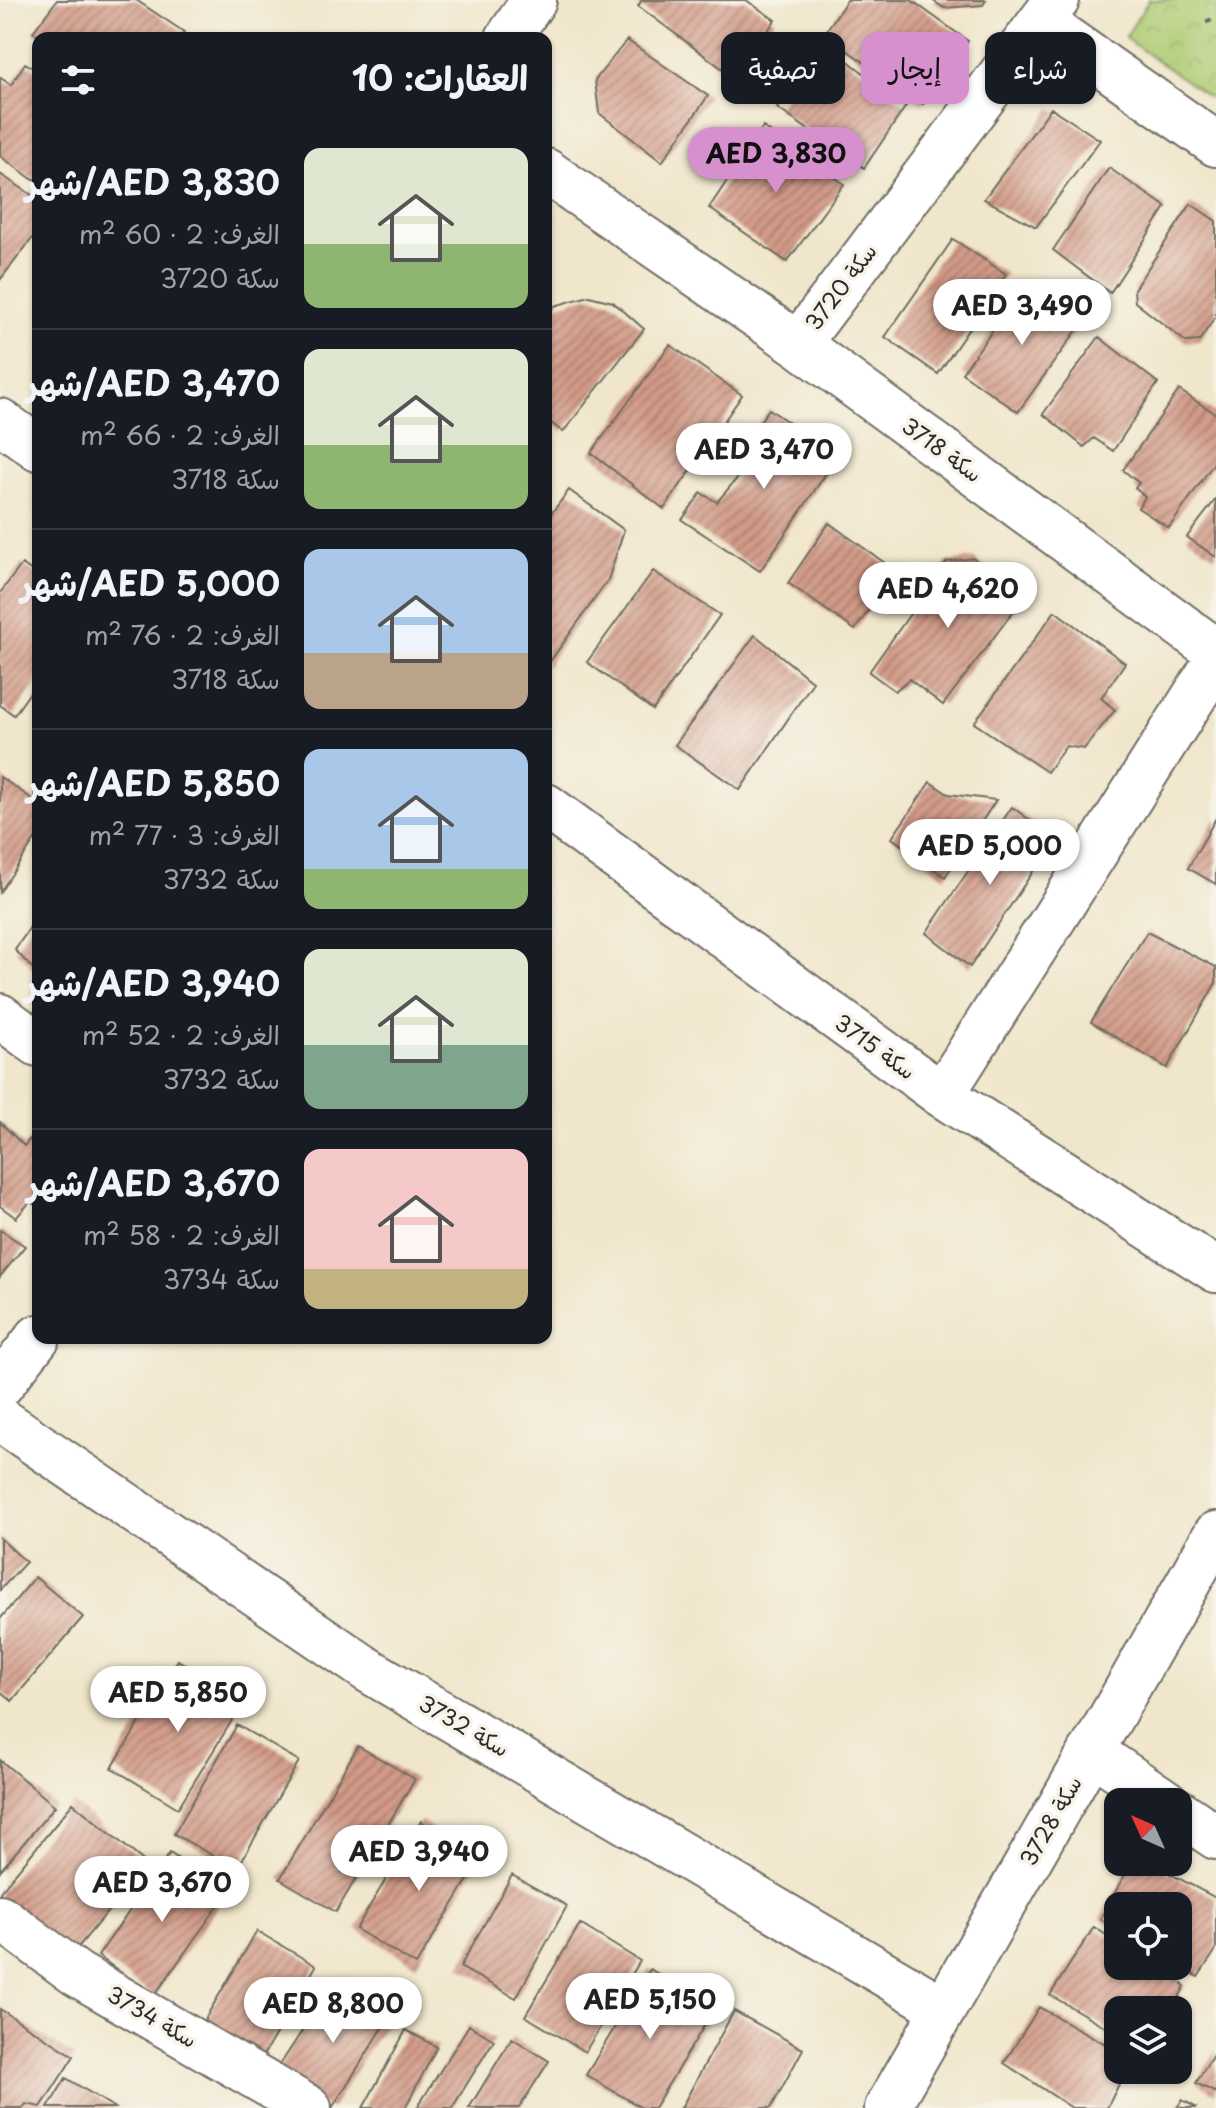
<!DOCTYPE html>
<html lang="ar">
<meta charset="utf-8">
<style>
:root{--surface:#171b24;--page:#20242c;--text:#f1f3f6;--muted:#9ea1a6;--line:#363941;--accent:#d690ce}
body{margin:0;font-family:"Playpen Sans","Playpen Sans Arabic",sans-serif;background:var(--page);color:var(--text);direction:rtl;height:100vh;display:flex;flex-direction:column;font-size:30px;white-space:nowrap}
*{box-sizing:border-box;margin:0}
p{font-size:26px;color:var(--muted)}
.icon{flex:none;width:44px;height:44px;fill:none;stroke:currentColor;stroke-width:2;stroke-linecap:round;stroke-linejoin:round}
.map{position:relative;flex:1;overflow:hidden;direction:ltr}
.side{position:absolute;left:32px;top:32px;width:520px;height:1312px;display:flex;flex-direction:column;background:var(--surface);border-radius:16px;box-shadow:0 2px 6px #0004;direction:rtl}
.side>*{flex:none}
.top-card{position:absolute;left:576px;top:32px;width:520px;height:72px;direction:rtl;display:flex;gap:16px}
.needle{width:52px;rotate:315deg}
.buttons{position:absolute;left:1104px;top:1788px;display:grid;gap:16px}
.buttons a{display:grid;place-items:center;width:88px;height:88px;border-radius:16px;background:var(--surface);box-shadow:0 2px 6px #0004;font-size:40px}
.price{position:absolute;translate:-50% -68px;padding:0 18px;border-radius:28px;background:#fff;color:#222;font-size:26px;line-height:52px;filter:drop-shadow(0 2px 4px #0008)}
.price::after{content:'';position:absolute;left:50%;top:48px;width:24px;height:18px;margin-left:-12px;background:inherit;clip-path:polygon(0 0,100% 0,50% 100%)}
.price.current{background:var(--accent);color:#111}
ul{padding:0;list-style:none}
li{display:flex;align-items:center;gap:24px;height:200px;padding:0 24px}
li+li{border-top:2px solid var(--line)}
li span{display:grid;place-items:center;flex:none;width:224px;height:160px;border-radius:16px;color:#555}
li>.icon{margin-inline-start:auto}
span .icon{width:96px;height:96px;fill:#fffc;stroke-width:1}
li b{font-size:34px}
h2{display:flex;justify-content:space-between;align-items:center;height:96px;padding:0 24px;font-size:34px}
.pill{padding:0 28px;border-radius:16px;background:var(--surface);box-shadow:0 2px 6px #0004;font-size:28px;line-height:72px}
.pill.current{background:var(--accent);color:#111}
.map>svg:first-child{display:block}
.park{fill:url(#park-crowns);stroke:#6c7c4f;stroke-width:2}
.building{fill:url(#building-hatch)}
.lines{fill:none;stroke-linecap:round;stroke-linejoin:round}
.street-casing{stroke:#706c63;stroke-width:48}
.path{stroke:#706c63;stroke-width:5;stroke-dasharray:6 6;stroke-linecap:butt}
.street{stroke:#fff;stroke-width:44}
.labels{text-anchor:middle;stroke-width:7;stroke-linejoin:round;paint-order:stroke}
.street-label{font-size:22px;fill:#2b2b2b;stroke:#f7f3e8}
</style>
<div class="map">
<svg width="1216" height="2108" viewBox="0 0 1216 2108">
<defs>
<pattern id="park-crowns" width="20" height="18" patternUnits="userSpaceOnUse" patternTransform="scale(2)"><rect width="20" height="18" fill="#aecc73"/><path d="M2 6a3 3 0 1 1 6 0M12 15a3 3 0 1 1 6 0" fill="none" stroke="#96af64"/></pattern>
<pattern id="building-hatch" width="6" height="6" patternUnits="userSpaceOnUse" patternTransform="scale(2)"><rect width="6" height="6" fill="#d29a87"/><path d="M-1 1l2-2M0 6l6-6M5 7l2-2" fill="none" stroke="#ab7e6f"/></pattern>
</defs>
<rect width="100%" height="100%" fill="#f7f3e8"/>
<filter id="ink" filterUnits="userSpaceOnUse"><feTurbulence type="fractalNoise" baseFrequency=".0125" numOctaves="2"/><feDisplacementMap in="SourceGraphic" scale="16" xChannelSelector="R" yChannelSelector="G"/><feConvolveMatrix kernelMatrix="1 2 1 2 8 2 1 2 1" color-interpolation-filters="sRGB"/></filter>
<filter id="wash" filterUnits="userSpaceOnUse"><feTurbulence type="fractalNoise" baseFrequency=".006" numOctaves="4" result="noise"/><feDisplacementMap in="SourceGraphic" scale="32" xChannelSelector="R" yChannelSelector="G"/><feGaussianBlur stdDeviation="1.8" result="paint"/><feColorMatrix in="noise" values="0 0 0 0 0 0 0 0 0 0 0 0 0 0 0 0 0 1.4 0 .05"/><feComposite in="paint" operator="in"/></filter>
<g filter="url(#wash)">
<rect width="100%" height="100%" fill="#f0e6cb"/>
<path class="park" d="M1149 0H1216V102L1125 38Z"/>
<g id="blocks">
<path class="building" d="M57 0H136L184 32 180 38H42L33 32Z
M642 0H746L775 20 735 78 638 6Z
M847 0H911L968 41 923 104 824 34Z
M932 0H986L983 5 944 8Z
M627 40 708 96 662 162 599 113 595 80Z
M825 43 906 106 864 168 777 108Z
M25 63 38 71V179H32L0 156V80L1 78 11 85Z
M1051 108 1100 140 1036 227 984 199Z
M763 127 844 184 787 262 709 208Z
M1109 168 1166 207 1110 293 1053 250Z
M0 174 38 199V231L0 280Z
M1191 204 1216 221V316L1199 341 1186 342 1135 302 1134 289Z
M953 239 1006 274 938 374 885 337Z
M1027 282 1082 323 1018 412 962 373Z
M589 296 613 302 644 329 563 432 546 419V318L554 306Z
M1099 337 1158 383 1113 451 1094 438 1084 447 1043 414Z
M670 345 742 395 664 509 591 453Z
M1179 390 1216 414V460L1169 528 1138 508 1145 497 1135 488 1139 483 1123 470Z
M769 409 838 456 760 571 682 520 701 493 717 502 745 469 738 451Z
M569 490 624 530 608 580 546 667V521Z
M1216 499V557L1187 537Z
M829 523 896 571 855 630 788 583Z
M973 558 1024 597 943 705 909 679 895 691 869 672 947 562Z
M22 564 38 575V681L14 715 0 705V593Z
M653 571 720 615 653 710 587 662Z
M1055 611 1125 663 1101 698 1115 710 1084 749 1066 746 1047 772 974 723Z
M755 635 813 682 740 790 675 745Z
M0 777 38 803V835L0 892Z
M930 782 948 794 996 800 945 877 892 838Z
M1012 807 1055 838 970 967 926 933Z
M1216 818V884L1188 868Z
M38 915V974L15 950Z
M1147 932 1216 967V983L1167 1068 1091 1022Z
M0 1122 24 1146 36 1132 38 1133V1206L30 1202 16 1218 0 1206Z
M0 1230 25 1246 0 1277Z
M0 1538 26 1562 0 1590Z
M35 1577 83 1617 12 1701 0 1691V1619Z
M178 1660 244 1701 178 1808 112 1768Z
M237 1725 299 1761 237 1869 174 1834Z
M358 1746 415 1779 336 1912 280 1879Z
M0 1760 55 1806 0 1871Z
M73 1803 147 1864 70 1957 0 1899V1892Z
M421 1821 481 1858 416 1965 356 1929Z
M170 1853 227 1893 154 1996 98 1956Z
M1132 1862H1148L1216 1898V1950L1198 1977 1178 1966V1906H1118V1930L1100 1919Z
M512 1875 567 1906 516 1998 460 1967Z
M580 1924 640 1961 585 2052 525 2016Z
M1094 1927 1118 1943V1966H1155L1185 1986 1172 2010H1118V2034L1050 1995Z
M257 1931 316 1966 258 2064 199 2029Z
M650 1969 715 2008 654 2108H642L586 2075Z
M336 1979 391 2015 332 2108H327L274 2074Z
M1039 2007 1118 2051V2070H1126L1107 2108H1072L1004 2063Z
M0 2009 74 2056 41 2107 26 2104 23 2108H0Z
M734 2011 803 2049 771 2108H681Z
M469 2025 494 2040 452 2108H417Z
M406 2030 437 2047 405 2108H363Z
M512 2038 549 2061 519 2108H469Z
M1216 2050V2093L1196 2083Z
M66 2078 115 2108H48Z
M1182 2100 1197 2108H1177Z"/>
</g>
</g>
<g filter="url(#ink)">
<use href="#blocks" fill-opacity="0" stroke="#706c63" stroke-width="2"/>
<g class="lines">
<g class="street-casing">
<path id="street" d="M1042 22 1216 144
M508 38 534 0
M546 171 798 344 1216 651
M798 344 1057 0
M0 421 38 448
M546 806 942 1095 1216 1270
M0 1016 38 1044
M942 1095 1216 662
M0 1386 38 1337
M0 1419 368 1670 944 2009
M1091 1751 1166 1802
M1178 1811 1216 1837
M0 1917 77 1974 309 2108
M887 2108 1216 1534"/>
</g>
<path class="path" d="M1206 22 1216 18"/>
<use href="#street" class="street"/>
</g>
</g>
<g class="labels">
<g class="street-label">
<text transform="translate(841 287) rotate(-53)" y="8">سكة 3720</text>
<text transform="translate(942 450) rotate(36)" y="8">سكة 3718</text>
<text transform="translate(875 1047) rotate(36)" y="8">سكة 3715</text>
<text transform="translate(464 1726) rotate(30)" y="8">سكة 3732</text>
<text transform="translate(1051 1821) rotate(-60)" y="8">سكة 3728</text>
<text transform="translate(152 2017) rotate(30)" y="8">سكة 3734</text>
</g>
</g>
</svg>
<div class="buttons">
<a><svg class="needle" viewBox="-14 -14 28 28"><path d="M0-13l5 13h-10z" fill="#e53935"/><path d="M0 13l5-13h-10z" fill="#9ea1a6"/></svg></a>
<a><svg class="icon" aria-label="locate" viewBox="0 0 24 24"><circle cx="12" cy="12" r="6"/><path d="M12 2v4M12 18v4M2 12h4M18 12h4"/></svg></a>
<a><svg class="icon" aria-label="layers" viewBox="0 0 24 24"><path d="M12 4l9 5-9 5-9-5zM3 14l9 5 9-5"/></svg></a>
</div>
<b class="price current" style="left:776px;top:195px">AED 3,830</b>
<b class="price" style="left:1022px;top:347px">AED 3,490</b>
<b class="price" style="left:764px;top:491px">AED 3,470</b>
<b class="price" style="left:948px;top:630px">AED 4,620</b>
<b class="price" style="left:990px;top:887px">AED 5,000</b>
<b class="price" style="left:178px;top:1734px">AED 5,850</b>
<b class="price" style="left:419px;top:1893px">AED 3,940</b>
<b class="price" style="left:162px;top:1924px">AED 3,670</b>
<b class="price" style="left:650px;top:2041px">AED 5,150</b>
<b class="price" style="left:333px;top:2045px">AED 8,800</b>
<div class="top-card">
<a class="pill">شراء</a>
<a class="pill current">إيجار</a>
<a class="pill">تصفية</a>
</div>
<section class="side">
<h2>العقارات: 10<svg class="icon" aria-label="filters" viewBox="0 0 24 24"><path d="M4 7h16M4 17h16"/><circle cx="9" cy="7" r="2"/><circle cx="15" cy="17" r="2"/></svg></h2>
<ul>
<li><span style="background:linear-gradient(#dfe7d0 60%,#8fb573 0)"><svg class="icon" aria-label="home" viewBox="0 0 24 24"><path d="M3 11l9-7 9 7M6 9v11h12V9"/></svg></span><div><b>AED 3,830/شهر</b><p>الغرف: 2 · 60 m²</p><p>سكة 3720</p></div></li>
<li><span style="background:linear-gradient(#dfe7d0 60%,#8fb573 0)"><svg class="icon" aria-label="home" viewBox="0 0 24 24"><path d="M3 11l9-7 9 7M6 9v11h12V9"/></svg></span><div><b>AED 3,470/شهر</b><p>الغرف: 2 · 66 m²</p><p>سكة 3718</p></div></li>
<li><span style="background:linear-gradient(#a9c7e8 65%,#b9a48a 0)"><svg class="icon" aria-label="home" viewBox="0 0 24 24"><path d="M3 11l9-7 9 7M6 9v11h12V9"/></svg></span><div><b>AED 5,000/شهر</b><p>الغرف: 2 · 76 m²</p><p>سكة 3718</p></div></li>
<li><span style="background:linear-gradient(#a9c7e8 75%,#8fb573 0)"><svg class="icon" aria-label="home" viewBox="0 0 24 24"><path d="M3 11l9-7 9 7M6 9v11h12V9"/></svg></span><div><b>AED 5,850/شهر</b><p>الغرف: 3 · 77 m²</p><p>سكة 3732</p></div></li>
<li><span style="background:linear-gradient(#dfe7d0 60%,#7fa58c 0)"><svg class="icon" aria-label="home" viewBox="0 0 24 24"><path d="M3 11l9-7 9 7M6 9v11h12V9"/></svg></span><div><b>AED 3,940/شهر</b><p>الغرف: 2 · 52 m²</p><p>سكة 3732</p></div></li>
<li><span style="background:linear-gradient(#f6c9c9 75%,#c2b280 0)"><svg class="icon" aria-label="home" viewBox="0 0 24 24"><path d="M3 11l9-7 9 7M6 9v11h12V9"/></svg></span><div><b>AED 3,670/شهر</b><p>الغرف: 2 · 58 m²</p><p>سكة 3734</p></div></li>
</ul>
</section>
</div>
